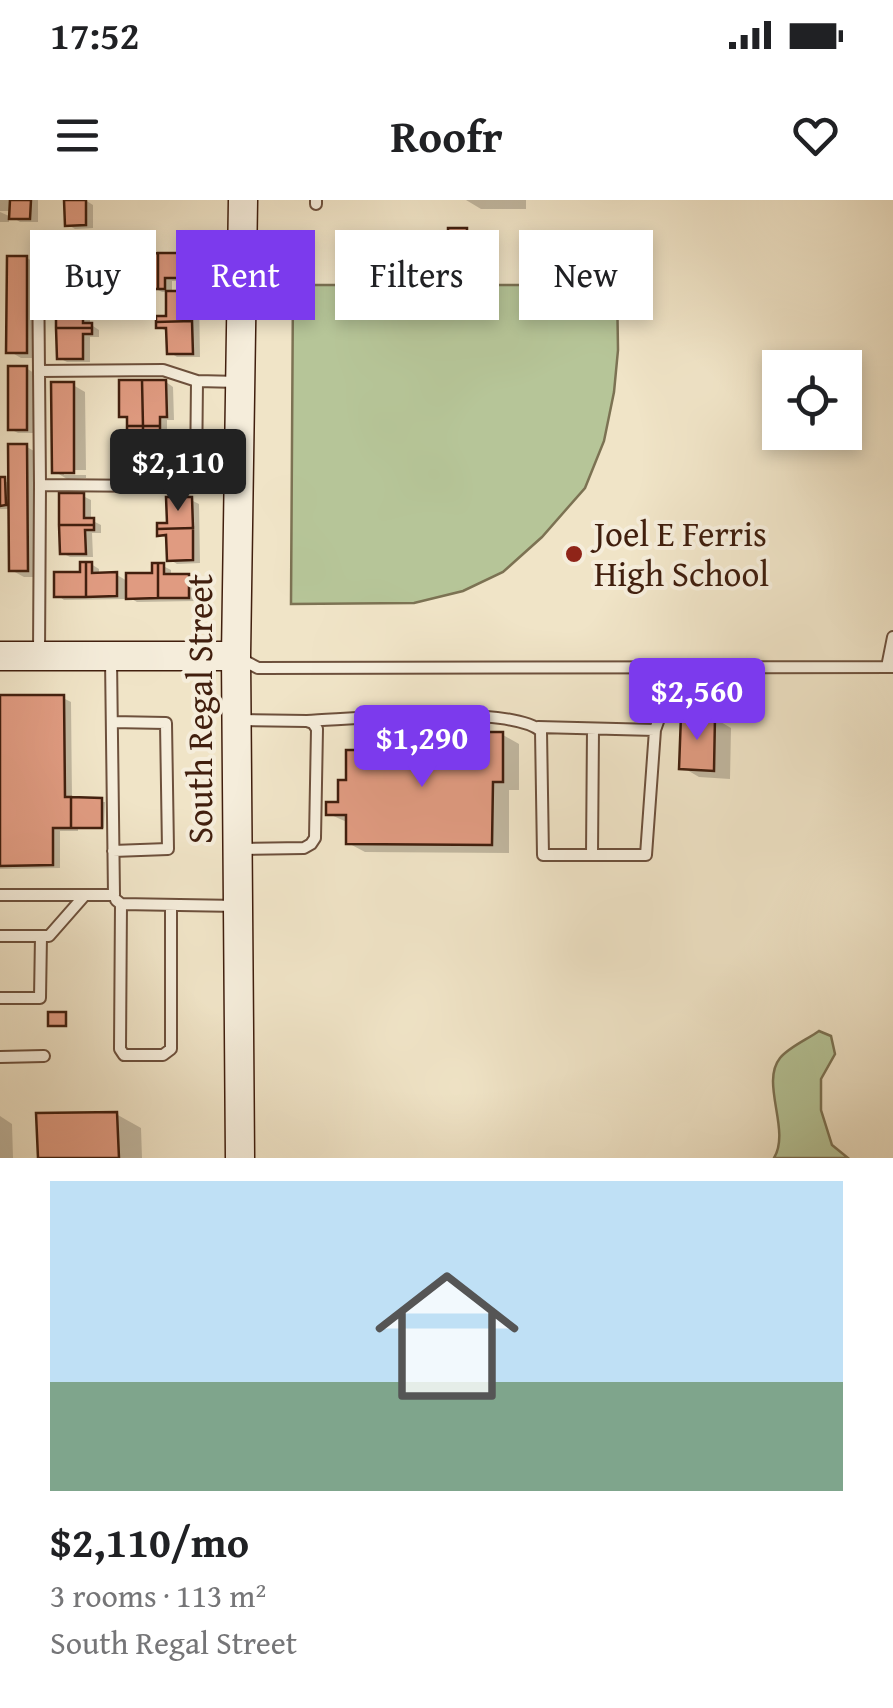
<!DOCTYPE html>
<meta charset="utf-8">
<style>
:root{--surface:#fff;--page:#f6f6f6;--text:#202124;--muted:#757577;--line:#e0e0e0;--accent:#7c3aed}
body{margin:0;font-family:"Gentium Book Plus",serif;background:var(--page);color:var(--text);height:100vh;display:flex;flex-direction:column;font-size:38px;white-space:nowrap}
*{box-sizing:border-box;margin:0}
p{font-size:32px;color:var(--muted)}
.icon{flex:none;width:55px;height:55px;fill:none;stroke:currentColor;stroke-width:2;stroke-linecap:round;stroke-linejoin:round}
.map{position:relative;height:958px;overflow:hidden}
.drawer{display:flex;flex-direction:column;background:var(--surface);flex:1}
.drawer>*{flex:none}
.top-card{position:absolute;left:30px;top:30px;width:835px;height:90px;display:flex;gap:20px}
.tools{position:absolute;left:762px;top:150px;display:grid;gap:20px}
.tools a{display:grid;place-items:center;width:100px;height:100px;border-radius:0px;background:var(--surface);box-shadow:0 5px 15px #0003;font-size:50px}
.price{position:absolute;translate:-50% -85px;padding:0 22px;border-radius:10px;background:var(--accent);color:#fff;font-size:32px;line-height:65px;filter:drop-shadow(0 2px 5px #0008)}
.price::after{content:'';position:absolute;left:50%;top:60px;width:30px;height:22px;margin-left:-15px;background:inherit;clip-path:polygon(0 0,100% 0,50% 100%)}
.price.active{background:#222;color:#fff}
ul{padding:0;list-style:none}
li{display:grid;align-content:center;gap:20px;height:530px;padding:0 50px}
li+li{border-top:2px solid var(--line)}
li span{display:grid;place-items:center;height:310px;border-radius:0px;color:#555}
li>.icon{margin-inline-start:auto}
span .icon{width:180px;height:180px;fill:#fffc;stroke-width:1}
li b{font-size:42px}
.chip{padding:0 35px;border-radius:0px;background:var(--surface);box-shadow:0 5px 15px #0003;font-size:35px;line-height:90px}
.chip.active{background:var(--accent);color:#fff}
.status{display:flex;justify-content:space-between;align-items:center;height:70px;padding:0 50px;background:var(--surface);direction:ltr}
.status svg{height:28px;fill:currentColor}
header{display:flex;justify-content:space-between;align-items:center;height:130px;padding:0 50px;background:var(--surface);font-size:45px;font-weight:600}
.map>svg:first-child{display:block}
.green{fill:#b6c598;stroke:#7c7253;stroke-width:2.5}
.shadow{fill:#0003}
.building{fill:#e09b81;stroke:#411f0e;stroke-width:2.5}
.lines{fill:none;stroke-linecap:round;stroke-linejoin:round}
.lane-casing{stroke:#6d503c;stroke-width:14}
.secondary-casing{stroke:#411f0e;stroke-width:31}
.lane{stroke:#f5eddb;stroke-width:10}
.secondary{stroke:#f5eddb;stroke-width:28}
.poi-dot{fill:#8f2418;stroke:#f5eddb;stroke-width:4}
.labels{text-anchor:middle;stroke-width:8;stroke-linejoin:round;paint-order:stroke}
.poi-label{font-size:35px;fill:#411f0e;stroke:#f5eddb;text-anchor:start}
.street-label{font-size:35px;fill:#411f0e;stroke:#f5eddb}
</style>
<div class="status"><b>17:52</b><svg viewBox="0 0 49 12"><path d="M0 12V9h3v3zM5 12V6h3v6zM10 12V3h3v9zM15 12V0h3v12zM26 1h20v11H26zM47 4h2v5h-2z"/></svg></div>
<header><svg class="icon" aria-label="menu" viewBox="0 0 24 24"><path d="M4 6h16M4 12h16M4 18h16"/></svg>Roofr<svg class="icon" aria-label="heart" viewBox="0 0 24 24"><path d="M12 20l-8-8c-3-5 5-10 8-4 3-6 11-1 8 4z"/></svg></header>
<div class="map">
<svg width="893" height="958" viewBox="0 0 893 958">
<rect width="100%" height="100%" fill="#f0e4c7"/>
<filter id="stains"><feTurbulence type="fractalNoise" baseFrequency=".002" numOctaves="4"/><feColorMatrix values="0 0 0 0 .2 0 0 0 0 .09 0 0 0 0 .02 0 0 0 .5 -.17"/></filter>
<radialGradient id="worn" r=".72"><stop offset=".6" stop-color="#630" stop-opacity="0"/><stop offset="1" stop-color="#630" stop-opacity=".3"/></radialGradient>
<path class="green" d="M293 85H617L618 150 614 192 604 241 585 288 542 337 503 372 463 391 414 403 291 404Z
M819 831 831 836 835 854 821 879V910L832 945 848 958H774C791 930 760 883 780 858 789 847 808 839 819 831Z"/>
<path class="shadow" d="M0 0H38V22H20L12 17V11H0Z
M85 0 93 5V28L75 29 67 24Z
M466 0H526V9H481Z
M0 12 9 16V22H0Z
M189 56 197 60V81H172V93H191L199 98 200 157H177L169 152 166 131 159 127 169 119V92H162L154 88V83H138L131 78Z
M116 57 124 61V84H99V94H91L83 89V83L66 84 58 79Z
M27 58 39 65V158H21L9 151Z
M82 100 90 105V124L99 130V137H90V162H67L59 158Z
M26 168 34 173V233H18L10 229Z
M166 182 173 187 174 220H167V239L173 242 174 276H130L122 272 130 238 129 220 121 216Z
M73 185 85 192 86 270H64V275H86V278L67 279 54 271Z
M27 247 39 254 40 377H24L11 370V309H0V280L10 283Z
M83 296 91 300V320L101 325V333H92L93 357H70L62 353Z
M191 300 199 304 200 363 177 364 169 359V340L159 334Z
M91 364 99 369V375H117L129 382 154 376 163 366 171 370V376H188L196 381V401L137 402 125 395V399L64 400 57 395Z
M0 497 63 498 71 502 72 600 105 602 104 628H78V631H60V668L0 669Z
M714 518 731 528 730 579 699 577 682 567Z
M503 535 519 544V590H509V653L365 652 348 643 349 623 329 614 341 605 349 582 401 553Z
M116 914 141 928 142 958H40L39 915Z
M0 916 12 924 13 958H0Z"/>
<path class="building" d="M10 0H31L30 19H9Z
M64 0H86V25L65 26Z
M448 28H467V45L448 46Z
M158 53H190V78H165V89H158Z
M158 53V89H152V80H128V54Z
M117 54V81H92V90H87L86 55Z
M55 55H86L87 90 81 91V80L56 81Z
M7 56H27V153H6Z
M166 91H192V121L156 122V116H166Z
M56 98H83V123H92V128H56Z
M192 121 193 154H167L166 128H156V122Z
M56 128H92V134H83V159H57Z
M8 166H27V230H8Z
M119 180H142L143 226H127V217H119Z
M142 180H166L167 217H160V226H143Z
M51 182H74V273H52Z
M127 226H143V273H120L119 236H127Z
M143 226H160V235H166V273H143Z
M8 244H27L28 371H9Z
M0 277H5L6 305 0 306Z
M59 293H84V318H94V325H59Z
M166 297H192L193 328 157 329V323H167Z
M59 325H94V330H85L86 354H60Z
M193 328V360L167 361 166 335 157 336V329Z
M80 362H86V397H54V372H80Z
M86 362H92V373L117 372V396L86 397Z
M152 363H158V398L126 399V373H152Z
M158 363H164V374H189V398H158Z
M0 495H64L65 597H71V628H53V665L0 666Z
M681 515 715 516 714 571 679 569Z
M398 532H503V582H493L492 645 346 644V615H326V602H338V580H346V550H398Z
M71 597 102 598V628H71Z
M48 812H66V826H48Z
M117 912 119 958H38L36 913Z"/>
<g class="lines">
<g class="lane-casing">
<path id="lane" d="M316 0V4
M38 59 40 285
M39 171 163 170 197 181
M236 279 196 276 197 181 239 182
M39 455 40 285 156 286 196 276
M241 459 258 468 893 467
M887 467 893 437
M237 520 307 521 313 523 317 529 315 638 311 644 304 648 239 649
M307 521C355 519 508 504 541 531L543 655H646L655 530 666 499V466
M112 522 166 523 168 649 113 651
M538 527 655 530
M592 655 593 529
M0 695H114L111 459
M116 700 121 704 238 706
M121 704 120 849 124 855H163L171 849V705
M0 736H49L85 695
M0 798H40L41 736
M0 857 44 856"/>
</g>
<g class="secondary-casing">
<path id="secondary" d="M0 456H236
M240 958 236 456 243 0"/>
</g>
<use href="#lane" class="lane"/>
<use href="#secondary" class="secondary"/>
</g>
<circle class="poi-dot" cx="574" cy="354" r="10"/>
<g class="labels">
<g class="poi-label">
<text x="594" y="346">Joel E Ferris<tspan x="594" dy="40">High School</tspan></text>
</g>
<g class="street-label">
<text transform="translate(200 509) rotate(-90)" y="12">South Regal Street</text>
</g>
</g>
<rect width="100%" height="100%" filter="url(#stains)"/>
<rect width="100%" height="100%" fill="url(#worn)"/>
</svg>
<div class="tools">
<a><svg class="icon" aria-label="locate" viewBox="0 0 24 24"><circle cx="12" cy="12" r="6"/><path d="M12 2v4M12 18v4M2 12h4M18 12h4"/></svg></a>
</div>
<b class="price active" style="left:178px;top:314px">$2,110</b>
<b class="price" style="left:697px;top:543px">$2,560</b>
<b class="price" style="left:422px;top:590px">$1,290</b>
<div class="top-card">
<a class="chip">Buy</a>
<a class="chip active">Rent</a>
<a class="chip">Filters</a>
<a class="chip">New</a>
</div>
</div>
<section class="drawer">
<ul>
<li><span style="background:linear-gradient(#bfe0f5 65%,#7fa58c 0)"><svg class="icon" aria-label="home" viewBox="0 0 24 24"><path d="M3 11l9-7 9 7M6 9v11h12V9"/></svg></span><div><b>$2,110/mo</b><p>3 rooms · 113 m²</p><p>South Regal Street</p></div></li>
</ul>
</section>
